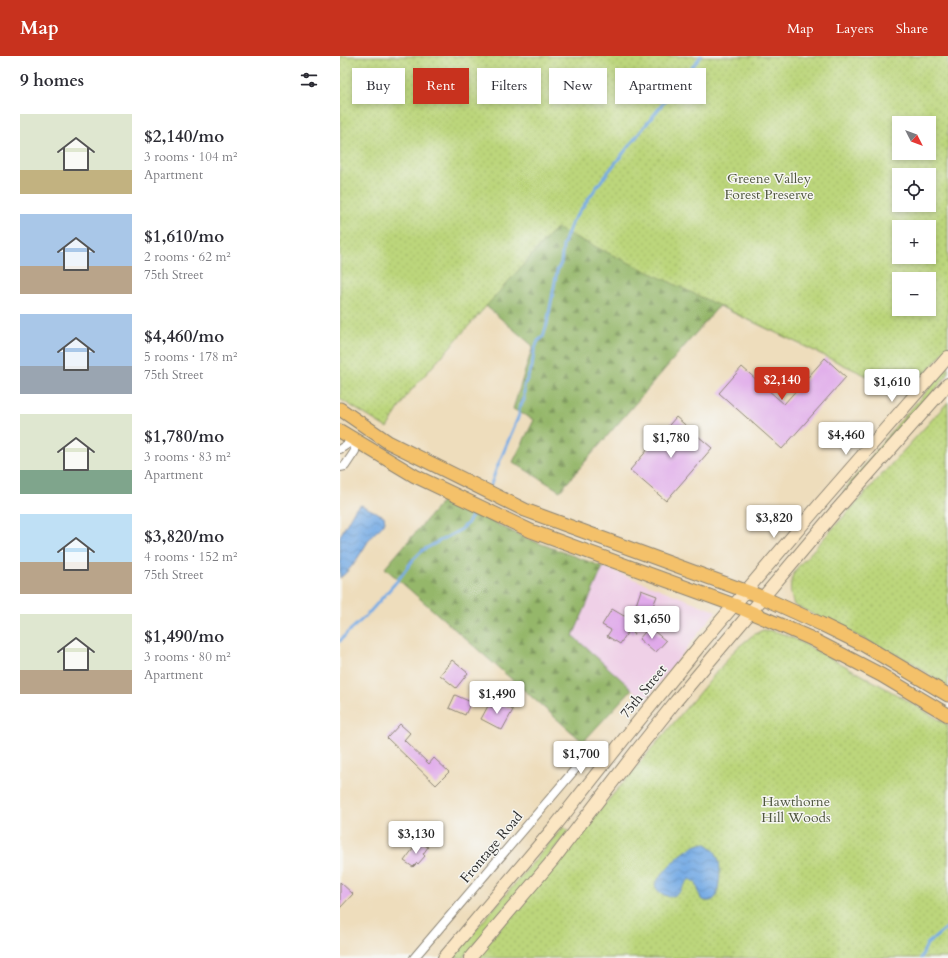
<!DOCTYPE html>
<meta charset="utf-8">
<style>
:root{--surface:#fff;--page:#f2f2f3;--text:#2b2b33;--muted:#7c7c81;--accent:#c8321e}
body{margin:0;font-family:Cardo,serif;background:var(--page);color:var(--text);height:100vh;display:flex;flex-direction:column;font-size:15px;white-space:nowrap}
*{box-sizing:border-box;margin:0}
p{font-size:13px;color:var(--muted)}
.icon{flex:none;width:22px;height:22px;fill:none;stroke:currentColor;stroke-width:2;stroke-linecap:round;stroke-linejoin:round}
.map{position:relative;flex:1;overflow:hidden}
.panel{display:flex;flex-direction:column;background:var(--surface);width:340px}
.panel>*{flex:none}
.top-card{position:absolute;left:12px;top:12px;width:380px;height:36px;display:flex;gap:8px}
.needle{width:26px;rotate:132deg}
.buttons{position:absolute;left:552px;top:60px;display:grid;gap:8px}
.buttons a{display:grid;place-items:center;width:44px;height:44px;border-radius:0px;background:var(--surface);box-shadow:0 2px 6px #0003;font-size:20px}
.price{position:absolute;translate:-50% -34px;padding:0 9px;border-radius:4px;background:#fff;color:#222;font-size:13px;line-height:26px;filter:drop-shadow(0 1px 2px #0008)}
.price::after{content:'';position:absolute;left:50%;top:24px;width:12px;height:9px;margin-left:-6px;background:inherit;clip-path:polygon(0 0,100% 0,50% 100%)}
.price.active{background:var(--accent);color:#fff}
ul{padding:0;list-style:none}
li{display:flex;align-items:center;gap:12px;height:100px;padding:0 20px}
li span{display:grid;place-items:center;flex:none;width:112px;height:80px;border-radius:0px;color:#555}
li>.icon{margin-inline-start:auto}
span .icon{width:48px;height:48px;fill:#fffc;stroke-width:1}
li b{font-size:17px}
h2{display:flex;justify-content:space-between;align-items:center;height:48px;padding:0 20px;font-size:17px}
.chip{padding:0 14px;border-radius:0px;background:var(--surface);box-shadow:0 2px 6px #0003;font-size:14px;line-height:36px}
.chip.active{background:var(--accent);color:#fff}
header{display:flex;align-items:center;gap:24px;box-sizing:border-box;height:56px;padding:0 20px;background:var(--accent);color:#fff}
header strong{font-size:19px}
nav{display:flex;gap:22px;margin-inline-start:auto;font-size:14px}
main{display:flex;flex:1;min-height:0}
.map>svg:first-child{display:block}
.built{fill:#efd0e7}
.grass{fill:#bcd67b;stroke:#748053}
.forest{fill:url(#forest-firs);stroke:#60714b;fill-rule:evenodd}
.park{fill:url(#park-dots);stroke:#748053;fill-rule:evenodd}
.water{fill:url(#water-waves);stroke:#516c88}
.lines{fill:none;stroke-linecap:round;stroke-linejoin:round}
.stream{stroke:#77ace5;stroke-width:3}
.building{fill:#e0aaea}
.street-casing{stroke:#8c8474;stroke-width:10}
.secondary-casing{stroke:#8c8474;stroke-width:14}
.primary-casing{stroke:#8c8474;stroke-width:15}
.street{stroke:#fff;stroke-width:8}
.secondary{stroke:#fbe6c3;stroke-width:12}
.primary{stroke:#f4c16a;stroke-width:13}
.labels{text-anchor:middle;stroke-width:3;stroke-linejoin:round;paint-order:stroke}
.park-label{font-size:14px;fill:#4f563f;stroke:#f6f6f2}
.street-label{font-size:14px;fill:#2b2b2b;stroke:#f6f6f2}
</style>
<header>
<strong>Map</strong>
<nav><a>Map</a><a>Layers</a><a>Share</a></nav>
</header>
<main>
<section class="panel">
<h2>9 homes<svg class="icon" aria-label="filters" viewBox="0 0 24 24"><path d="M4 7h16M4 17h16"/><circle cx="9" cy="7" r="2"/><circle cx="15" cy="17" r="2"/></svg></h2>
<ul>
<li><span style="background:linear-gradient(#dfe7d0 70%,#c2b280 0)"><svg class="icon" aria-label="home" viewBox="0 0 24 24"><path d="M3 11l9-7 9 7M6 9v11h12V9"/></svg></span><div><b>$2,140/mo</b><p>3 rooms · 104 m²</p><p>Apartment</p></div></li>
<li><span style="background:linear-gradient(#a9c7e8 65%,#b9a48a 0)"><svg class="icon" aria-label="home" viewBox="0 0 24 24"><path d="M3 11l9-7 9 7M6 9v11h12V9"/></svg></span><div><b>$1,610/mo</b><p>2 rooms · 62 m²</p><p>75th Street</p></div></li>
<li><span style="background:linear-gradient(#a9c7e8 65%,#9aa5b1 0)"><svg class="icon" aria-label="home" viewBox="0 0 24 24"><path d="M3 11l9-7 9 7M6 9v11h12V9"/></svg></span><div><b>$4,460/mo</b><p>5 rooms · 178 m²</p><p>75th Street</p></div></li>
<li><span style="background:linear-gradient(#dfe7d0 70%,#7fa58c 0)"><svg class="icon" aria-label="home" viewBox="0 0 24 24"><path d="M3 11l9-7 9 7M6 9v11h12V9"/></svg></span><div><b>$1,780/mo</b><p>3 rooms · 83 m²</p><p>Apartment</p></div></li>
<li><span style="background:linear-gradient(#bfe0f5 60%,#b9a48a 0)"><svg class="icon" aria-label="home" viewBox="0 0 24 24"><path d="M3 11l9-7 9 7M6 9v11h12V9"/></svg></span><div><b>$3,820/mo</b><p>4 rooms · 152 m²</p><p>75th Street</p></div></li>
<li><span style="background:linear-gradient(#dfe7d0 70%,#b9a48a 0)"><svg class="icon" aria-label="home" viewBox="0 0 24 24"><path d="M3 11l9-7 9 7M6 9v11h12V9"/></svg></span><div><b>$1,490/mo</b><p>3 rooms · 80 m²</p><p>Apartment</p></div></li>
</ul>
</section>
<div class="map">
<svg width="608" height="902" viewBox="0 0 608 902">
<defs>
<pattern id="forest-firs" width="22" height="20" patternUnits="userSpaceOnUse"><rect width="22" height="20" fill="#95b76b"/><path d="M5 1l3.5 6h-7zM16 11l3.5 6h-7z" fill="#7a9558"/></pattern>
<pattern id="park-dots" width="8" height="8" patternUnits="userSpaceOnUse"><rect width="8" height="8" fill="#bcd67b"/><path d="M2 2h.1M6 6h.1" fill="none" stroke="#a2b86a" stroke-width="1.8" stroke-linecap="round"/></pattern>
<pattern id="water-waves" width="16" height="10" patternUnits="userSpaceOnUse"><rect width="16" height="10" fill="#77ace5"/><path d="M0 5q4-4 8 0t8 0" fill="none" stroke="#628cba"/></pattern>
</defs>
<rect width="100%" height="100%" fill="#f6f6f2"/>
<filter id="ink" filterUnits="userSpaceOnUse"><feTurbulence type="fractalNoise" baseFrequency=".025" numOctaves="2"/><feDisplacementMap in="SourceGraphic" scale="8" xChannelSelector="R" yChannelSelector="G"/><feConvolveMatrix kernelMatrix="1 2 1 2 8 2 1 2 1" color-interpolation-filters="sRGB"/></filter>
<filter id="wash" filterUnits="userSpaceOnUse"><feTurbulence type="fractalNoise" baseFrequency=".012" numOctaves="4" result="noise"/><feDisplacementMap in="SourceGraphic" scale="16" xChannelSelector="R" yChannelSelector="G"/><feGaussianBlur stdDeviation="0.9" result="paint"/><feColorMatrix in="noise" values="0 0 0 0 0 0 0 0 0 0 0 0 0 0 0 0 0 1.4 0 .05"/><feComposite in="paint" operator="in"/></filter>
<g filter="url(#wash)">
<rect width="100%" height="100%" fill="#eeddbc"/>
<path class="built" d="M263 511 376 555 305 645 233 580Z"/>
<path class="grass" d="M608 311V319L504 437 503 436 556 370Z
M223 771 229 775 123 902H112Z"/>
<path class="forest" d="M216 172 559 201 594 207 608 246 522 317 379 250 220 435 173 406 194 364 173 353 193 290 146 250ZM559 223H589V253H559Z
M105 442 183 481 263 511 233 580 292 633 243 686 45 512Z"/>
<path class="park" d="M0 0H608V291L567 339 216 172 67 339 47 372 0 343ZM559 67H589V97H559ZM559 119H589V149H559ZM559 171H589V201H559ZM559 223H589V253H559Z
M608 346V631L571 606 454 549C449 535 449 527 456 513Z
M423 574C442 574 460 586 477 595 522 618 565 643 608 669V902H135L396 593 413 579Z"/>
<path class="water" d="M21 449 44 460 45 465C43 472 35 475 31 481 21 496 14 511 0 522V480L15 453Z
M364 787C381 794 381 812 379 827 378 832 378 839 375 842 371 847 365 845 361 843L356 827 350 823C344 827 343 835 337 838 329 844 316 837 315 828 326 812 344 791 364 787Z"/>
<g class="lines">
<path class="stream" d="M150 431 156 414 179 359V352L184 344V330L192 311 194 295 198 285 203 281 207 268 217 215 221 207 223 190 232 166 261 125 361 0
M0 585 7 577 27 559 58 524 73 504 83 494 120 474 127 468 134 457
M581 902 587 888 608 871"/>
</g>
<g id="blocks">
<path class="building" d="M485 302 506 321 442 393 379 337 402 311 444 348Z
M336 361 372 392 326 445 290 414Z
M301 534 317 540 309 560 294 555Z
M272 553 284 560 291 559 294 579 289 574 280 588 267 580 271 574 262 569Z
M309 571 326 585 315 597 299 583Z
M112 604 128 617 116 632 100 619Z
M115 639 131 646 125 659 109 652Z
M155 644 173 654 162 674 141 663 148 650 152 651Z
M60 668 70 677 64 684 89 708 94 702 109 716 96 729 47 682Z
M79 785 88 791 83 798 85 800 78 808 77 807 73 811 64 805Z
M0 826 13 838 0 852Z"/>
</g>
</g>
<g filter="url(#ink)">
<use href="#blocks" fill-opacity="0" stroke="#8c8474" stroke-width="1"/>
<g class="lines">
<g class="street-casing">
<path id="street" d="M0 393 14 384 15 395 5 410 0 411
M74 902 249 697"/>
</g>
<g class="secondary-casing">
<path id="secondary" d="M104 902 216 769 284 683 361 588 480 448 608 301
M130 902 213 804 294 698 336 645 494 457 608 328"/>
</g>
<g class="primary-casing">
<path id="primary" d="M0 353 48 386 185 454 422 541 481 568 522 588 608 639
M0 375 75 420 191 475 394 549 470 582 541 619 608 659"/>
</g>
<use href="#street" class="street"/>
<use href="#secondary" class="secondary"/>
<use href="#primary" class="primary"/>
</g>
</g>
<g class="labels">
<g class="park-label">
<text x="429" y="127">Greene Valley<tspan x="429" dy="16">Forest Preserve</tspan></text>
<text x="456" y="750">Hawthorne<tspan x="456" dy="16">Hill Woods</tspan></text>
</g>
<g class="street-label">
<text transform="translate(303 635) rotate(-51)" y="5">75th Street</text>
<text transform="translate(151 791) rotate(-50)" y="5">Frontage Road</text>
</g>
</g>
</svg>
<div class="buttons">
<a><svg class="needle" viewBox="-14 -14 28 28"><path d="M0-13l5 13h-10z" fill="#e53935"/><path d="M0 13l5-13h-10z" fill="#7c7c81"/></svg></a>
<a><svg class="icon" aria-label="locate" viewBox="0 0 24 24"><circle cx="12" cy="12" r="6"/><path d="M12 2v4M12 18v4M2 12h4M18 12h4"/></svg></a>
<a>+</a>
<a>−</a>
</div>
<b class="price active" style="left:442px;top:345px">$2,140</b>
<b class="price" style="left:552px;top:347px">$1,610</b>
<b class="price" style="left:506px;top:400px">$4,460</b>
<b class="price" style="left:331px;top:403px">$1,780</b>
<b class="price" style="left:434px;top:483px">$3,820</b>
<b class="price" style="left:312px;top:584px">$1,650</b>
<b class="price" style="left:157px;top:659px">$1,490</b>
<b class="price" style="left:241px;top:719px">$1,700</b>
<b class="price" style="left:76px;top:799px">$3,130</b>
<div class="top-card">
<a class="chip">Buy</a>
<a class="chip active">Rent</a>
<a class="chip">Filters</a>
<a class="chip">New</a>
<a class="chip">Apartment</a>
</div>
</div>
</main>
